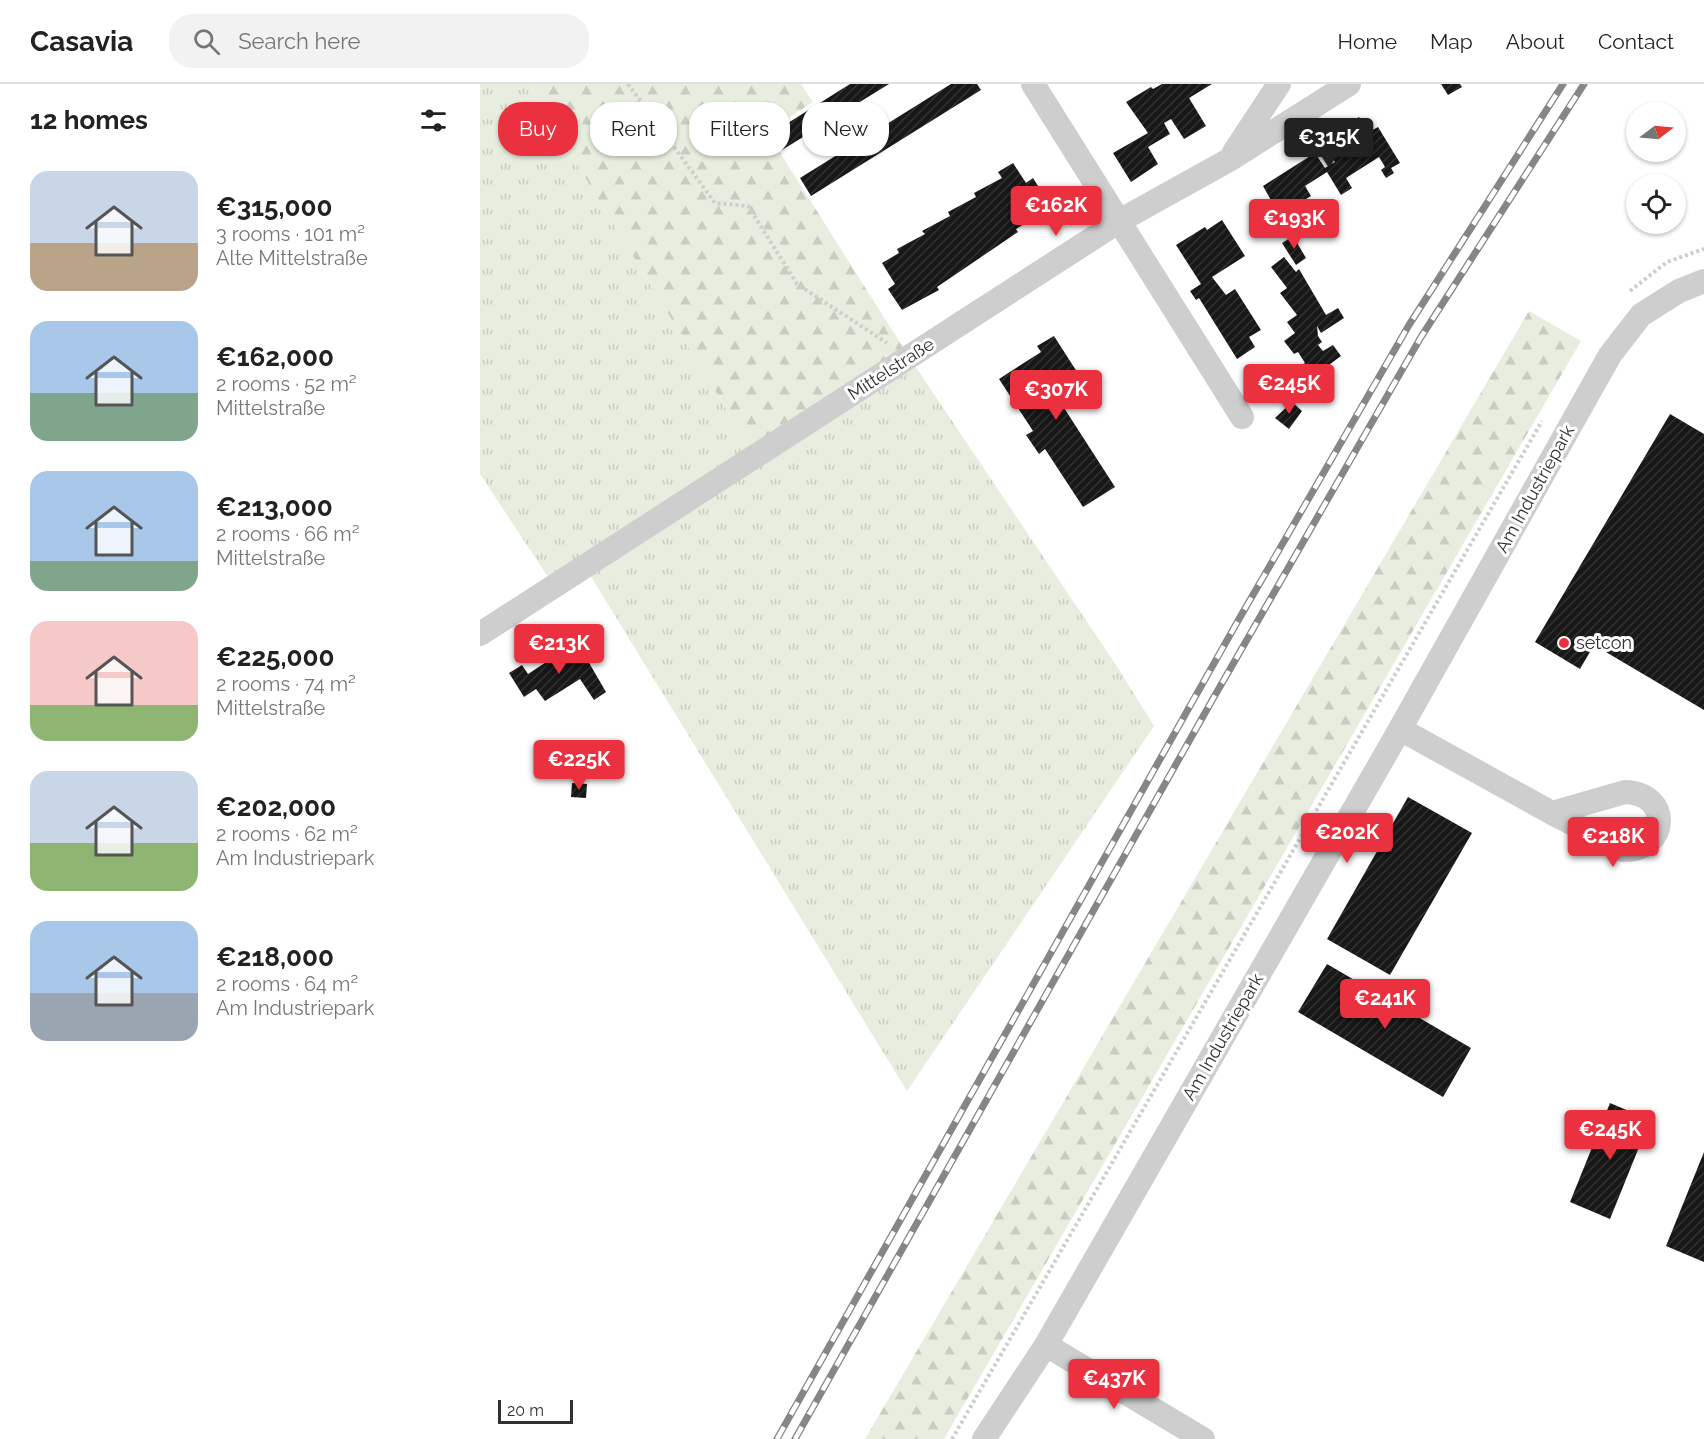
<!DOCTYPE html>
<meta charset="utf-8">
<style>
:root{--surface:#fff;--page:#f2f2f2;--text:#222;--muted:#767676;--line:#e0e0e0;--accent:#eb313f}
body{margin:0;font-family:Raleway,sans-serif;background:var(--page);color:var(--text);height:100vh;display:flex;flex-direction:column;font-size:22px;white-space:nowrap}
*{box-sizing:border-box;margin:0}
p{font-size:20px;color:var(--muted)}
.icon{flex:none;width:33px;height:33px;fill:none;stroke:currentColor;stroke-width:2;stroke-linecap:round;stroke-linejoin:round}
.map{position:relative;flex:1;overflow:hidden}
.side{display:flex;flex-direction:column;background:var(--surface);width:480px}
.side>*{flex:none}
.hud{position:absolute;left:18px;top:18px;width:570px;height:54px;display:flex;gap:12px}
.needle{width:39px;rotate:74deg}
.tools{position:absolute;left:1146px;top:18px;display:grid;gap:12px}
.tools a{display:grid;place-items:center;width:60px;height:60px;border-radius:50%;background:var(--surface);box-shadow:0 2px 4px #0004;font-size:30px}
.scale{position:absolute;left:18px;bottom:15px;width:75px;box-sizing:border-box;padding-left:6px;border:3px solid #313131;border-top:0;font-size:16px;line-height:21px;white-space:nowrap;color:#313131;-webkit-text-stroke:4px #fff;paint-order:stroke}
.price{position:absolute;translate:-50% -51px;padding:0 14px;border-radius:6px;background:var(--accent);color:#fff;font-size:20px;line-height:39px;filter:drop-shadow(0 2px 3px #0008)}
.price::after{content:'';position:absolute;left:50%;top:36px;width:18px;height:14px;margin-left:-9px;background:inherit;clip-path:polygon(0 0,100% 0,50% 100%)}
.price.on{background:#222;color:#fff}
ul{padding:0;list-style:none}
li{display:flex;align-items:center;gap:18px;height:150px;padding:0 30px}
li span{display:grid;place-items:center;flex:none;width:168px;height:120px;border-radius:18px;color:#555}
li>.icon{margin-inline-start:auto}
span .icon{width:72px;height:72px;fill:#fffc;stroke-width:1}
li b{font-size:26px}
h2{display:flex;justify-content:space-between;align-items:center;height:72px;padding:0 30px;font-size:26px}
.tag{padding:0 21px;border-radius:24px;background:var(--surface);box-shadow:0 2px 4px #0004;font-size:21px;line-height:54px}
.tag.on{background:var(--accent);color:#fff}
header{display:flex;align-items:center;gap:36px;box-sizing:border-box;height:84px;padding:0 30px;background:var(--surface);border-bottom:2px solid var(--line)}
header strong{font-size:28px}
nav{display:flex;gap:33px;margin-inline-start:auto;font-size:21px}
.search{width:420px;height:54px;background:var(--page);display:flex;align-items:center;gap:15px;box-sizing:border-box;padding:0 21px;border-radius:24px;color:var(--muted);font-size:22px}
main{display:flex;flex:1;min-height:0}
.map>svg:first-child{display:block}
.grass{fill:url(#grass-tufts)}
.forest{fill:url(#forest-firs)}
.building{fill:url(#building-hatch)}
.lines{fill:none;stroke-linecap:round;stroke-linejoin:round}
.path{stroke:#cecece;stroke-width:4;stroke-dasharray:3 3;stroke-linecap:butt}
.minor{stroke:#cecece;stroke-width:24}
.rail-casing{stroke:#868686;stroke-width:7}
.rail{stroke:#fff;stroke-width:4.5;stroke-dasharray:14;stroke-linecap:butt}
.poi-dot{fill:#eb313f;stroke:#fff;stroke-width:2}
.labels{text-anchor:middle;stroke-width:6;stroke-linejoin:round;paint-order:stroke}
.street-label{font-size:18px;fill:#313131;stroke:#fff}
.poi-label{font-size:18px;fill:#313131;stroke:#fff;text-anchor:start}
</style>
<header>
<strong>Casavia</strong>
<div class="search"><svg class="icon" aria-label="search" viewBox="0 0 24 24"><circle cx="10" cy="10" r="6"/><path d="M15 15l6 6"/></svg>Search here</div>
<nav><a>Home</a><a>Map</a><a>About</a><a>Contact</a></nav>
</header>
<main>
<section class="side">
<h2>12 homes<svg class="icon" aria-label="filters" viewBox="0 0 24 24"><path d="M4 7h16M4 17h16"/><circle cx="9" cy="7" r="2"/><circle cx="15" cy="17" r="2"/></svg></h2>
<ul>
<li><span style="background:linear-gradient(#c9d6e8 60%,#b9a48a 0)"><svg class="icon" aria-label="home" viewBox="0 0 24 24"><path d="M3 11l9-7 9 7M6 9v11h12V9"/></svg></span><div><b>€315,000</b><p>3 rooms · 101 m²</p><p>Alte Mittelstraße</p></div></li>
<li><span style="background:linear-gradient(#a9c7e8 60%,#7fa58c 0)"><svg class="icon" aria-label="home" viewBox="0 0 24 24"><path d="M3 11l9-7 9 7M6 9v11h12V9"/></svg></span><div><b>€162,000</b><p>2 rooms · 52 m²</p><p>Mittelstraße</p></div></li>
<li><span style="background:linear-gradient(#a9c7e8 75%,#7fa58c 0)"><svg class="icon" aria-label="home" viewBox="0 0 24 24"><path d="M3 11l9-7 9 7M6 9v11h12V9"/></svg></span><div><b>€213,000</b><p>2 rooms · 66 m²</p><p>Mittelstraße</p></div></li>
<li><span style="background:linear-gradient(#f6c9c9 70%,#8fb573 0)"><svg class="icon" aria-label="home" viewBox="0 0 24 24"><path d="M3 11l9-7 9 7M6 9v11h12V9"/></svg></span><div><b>€225,000</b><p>2 rooms · 74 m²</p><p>Mittelstraße</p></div></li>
<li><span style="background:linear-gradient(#c9d6e8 60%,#8fb573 0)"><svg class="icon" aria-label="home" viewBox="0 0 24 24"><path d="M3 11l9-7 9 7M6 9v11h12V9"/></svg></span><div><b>€202,000</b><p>2 rooms · 62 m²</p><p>Am Industriepark</p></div></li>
<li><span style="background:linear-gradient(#a9c7e8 60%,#9aa5b1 0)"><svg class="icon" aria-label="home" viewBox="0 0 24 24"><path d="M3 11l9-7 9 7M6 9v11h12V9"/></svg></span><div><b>€218,000</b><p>2 rooms · 64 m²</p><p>Am Industriepark</p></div></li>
</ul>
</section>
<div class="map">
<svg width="1224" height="1355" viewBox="0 0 1224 1355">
<defs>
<pattern id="grass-tufts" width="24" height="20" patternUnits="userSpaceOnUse" patternTransform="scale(1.5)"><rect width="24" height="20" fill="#e7eedf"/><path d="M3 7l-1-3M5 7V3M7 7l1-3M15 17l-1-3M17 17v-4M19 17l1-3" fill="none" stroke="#c7cdc0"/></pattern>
<pattern id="forest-firs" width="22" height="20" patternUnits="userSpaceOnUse" patternTransform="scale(1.5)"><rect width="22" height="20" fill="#e7eedf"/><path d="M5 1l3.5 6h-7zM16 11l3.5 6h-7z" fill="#c7cdc0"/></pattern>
<pattern id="building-hatch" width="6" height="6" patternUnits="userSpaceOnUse" patternTransform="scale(1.5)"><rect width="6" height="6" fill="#181818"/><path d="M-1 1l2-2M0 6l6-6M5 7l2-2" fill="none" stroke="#313131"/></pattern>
</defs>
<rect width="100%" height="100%" fill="#fff"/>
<path class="grass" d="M0 0H48L275 372 429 273 636 581 674 642 427 1007 105 483 74 502 0 390Z"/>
<path class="forest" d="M48 0H321L333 18 287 48 429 273 275 372Z
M1049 227 1101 257 464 1355H385Z"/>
<path class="building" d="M370 0H409L302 66 292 49Z
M471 0H497L501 6 331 112 320 94Z
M682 0H732L709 14 726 42 704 55 691 35 684 39 690 50 668 63 678 80 651 98 633 69 668 49 646 18 671 3 673 5Z
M961 0H980L982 3 968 11Z
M879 33 889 48 898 43 920 79 911 84 914 89 906 94 901 86 905 83 899 73 866 94 872 104 861 111 847 88 825 102 831 112 826 115 833 126 808 142 803 134 798 138 788 121 792 118 783 102 835 69 845 84 855 78 841 56Z
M533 79 546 99 553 94 570 121 561 127 562 129 536 145 538 148 457 203 459 206 422 226 408 205 415 200 402 179 419 169 417 165 445 150 442 147 470 132 468 128 496 113 494 109 522 94 518 88Z
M742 136 765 172 732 193 746 211 755 205 781 246 769 253 775 263 757 275 719 214 716 216 710 207 721 200 696 161 725 143 727 146Z
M813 152 826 174 816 181 802 159Z
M804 173 816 188 819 185 846 231 858 224 864 234 841 249 837 242 838 252 842 258 838 261 843 267 853 261 861 272 822 301 813 287 825 279 818 268 814 270 804 257 815 249 807 238 817 231 800 209 807 204 791 183Z
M574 252 599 291 596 293 594 290 581 299 577 294 568 299 635 403 603 423 565 365 559 370 546 351 553 347 519 295 561 268 557 262Z
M812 318 822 327 809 345 795 334Z
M1190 330 1224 350V626L1114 561 1100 585 1055 558Z
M97 558 126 608 114 616 100 595 65 617 56 605 44 613 29 589 42 581 48 590Z
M92 699 107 700 106 714 91 713Z
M928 713 992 749 910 891 847 855Z
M847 880 991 964 963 1013 818 928Z
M1130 1019 1170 1036 1130 1135 1090 1118Z
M1224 1068V1178L1186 1162Z"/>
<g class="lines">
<path class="path" d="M148 0 235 119 268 122 317 200 407 259
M1150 207 1187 178 1224 165
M472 1355 1062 337"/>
<path class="minor" d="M553 0 762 333
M754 68 799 0
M0 550 641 136 749 76 869 0
M920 645 1072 729 1144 766C1190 766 1191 709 1145 708L1072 729
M566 1261 723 1355
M504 1355 566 1261 920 645 1130 271 1161 231 1199 207 1224 197"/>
<g class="rail-casing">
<path id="rail" d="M297 1355 759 535 929 241 1083 0
M315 1355 734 613 941 253 1104 0"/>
</g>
<use href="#rail" class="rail"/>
</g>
<circle class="poi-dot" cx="1084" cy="559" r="6"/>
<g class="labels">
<g class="street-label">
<text transform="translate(411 285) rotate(-33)" y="6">Mittelstraße</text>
<text transform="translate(1055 405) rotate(-61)" y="6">Am Industriepark</text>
<text transform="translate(743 953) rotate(-60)" y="6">Am Industriepark</text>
</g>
<g class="poi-label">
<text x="1096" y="565">setcon</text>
</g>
</g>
</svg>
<div class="tools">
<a><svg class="needle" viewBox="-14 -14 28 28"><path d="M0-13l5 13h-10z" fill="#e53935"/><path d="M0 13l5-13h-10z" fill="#767676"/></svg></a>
<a><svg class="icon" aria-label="locate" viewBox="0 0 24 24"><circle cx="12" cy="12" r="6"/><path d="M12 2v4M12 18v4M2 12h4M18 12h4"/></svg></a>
</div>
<div class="scale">20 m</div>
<b class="price on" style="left:849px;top:85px">€315K</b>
<b class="price" style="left:576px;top:153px">€162K</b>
<b class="price" style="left:814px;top:166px">€193K</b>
<b class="price" style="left:809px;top:331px">€245K</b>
<b class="price" style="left:576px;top:337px">€307K</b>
<b class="price" style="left:79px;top:591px">€213K</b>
<b class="price" style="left:99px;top:707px">€225K</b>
<b class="price" style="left:867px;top:780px">€202K</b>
<b class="price" style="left:1133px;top:784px">€218K</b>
<b class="price" style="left:905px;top:946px">€241K</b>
<b class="price" style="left:1130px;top:1077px">€245K</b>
<b class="price" style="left:634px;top:1326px">€437K</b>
<div class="hud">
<a class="tag on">Buy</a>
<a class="tag">Rent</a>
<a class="tag">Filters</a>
<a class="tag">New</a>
</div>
</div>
</main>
